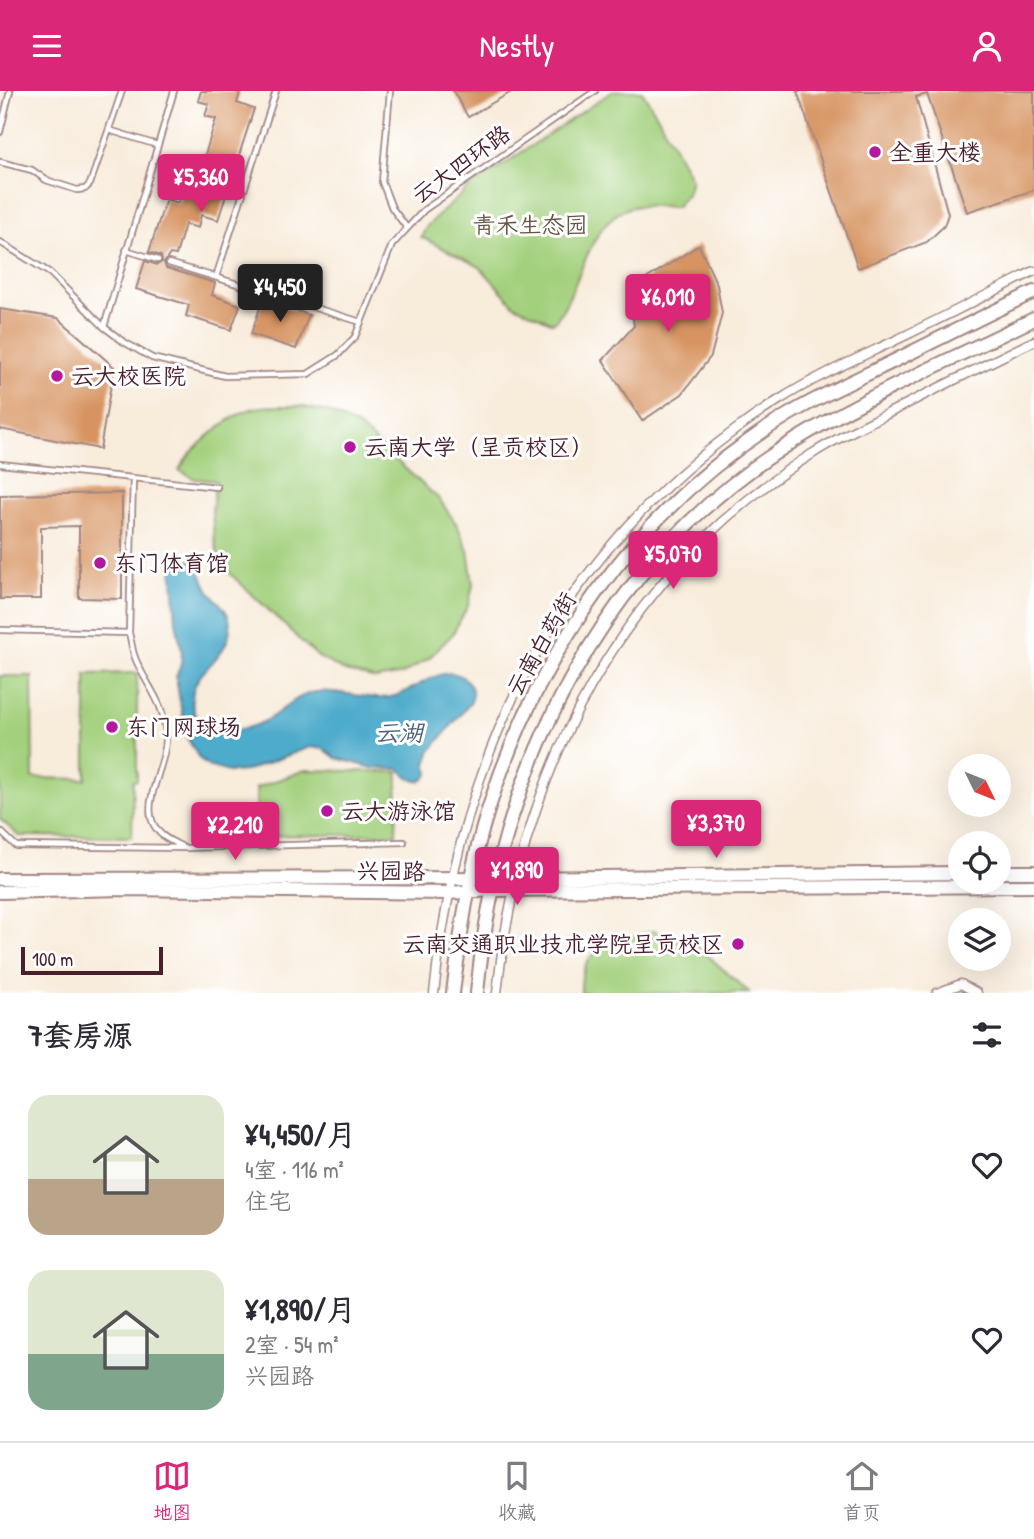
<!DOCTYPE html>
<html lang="zh">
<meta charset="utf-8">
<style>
:root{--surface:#fff;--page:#f2f2f3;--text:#2b2b33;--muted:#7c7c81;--line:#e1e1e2;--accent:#db2777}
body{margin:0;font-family:"Patrick Hand","LXGW WenKai TC",sans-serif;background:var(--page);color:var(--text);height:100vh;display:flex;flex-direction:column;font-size:26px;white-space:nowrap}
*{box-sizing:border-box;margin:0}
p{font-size:23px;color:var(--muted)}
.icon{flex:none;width:38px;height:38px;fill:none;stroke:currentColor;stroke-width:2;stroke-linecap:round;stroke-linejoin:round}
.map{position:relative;height:902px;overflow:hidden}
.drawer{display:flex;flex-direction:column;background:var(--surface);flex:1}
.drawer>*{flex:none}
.needle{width:46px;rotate:133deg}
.fabs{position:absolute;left:948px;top:663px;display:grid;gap:14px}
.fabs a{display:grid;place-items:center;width:63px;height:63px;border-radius:50%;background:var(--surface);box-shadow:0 7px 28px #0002;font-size:35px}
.scale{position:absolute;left:21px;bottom:18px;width:142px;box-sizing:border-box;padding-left:7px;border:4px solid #4a1f2b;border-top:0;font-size:19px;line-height:24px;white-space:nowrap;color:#4a1f2b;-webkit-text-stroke:5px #fff;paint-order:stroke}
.price{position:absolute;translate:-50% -60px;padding:0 16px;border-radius:7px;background:var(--accent);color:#fff;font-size:23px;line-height:46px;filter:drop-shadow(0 2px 4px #0008)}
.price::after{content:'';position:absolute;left:50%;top:42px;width:21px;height:16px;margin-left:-10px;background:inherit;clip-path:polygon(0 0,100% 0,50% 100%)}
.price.on{background:#222;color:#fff}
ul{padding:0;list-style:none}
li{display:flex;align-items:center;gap:21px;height:175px;padding:0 28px}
li span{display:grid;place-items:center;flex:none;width:196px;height:140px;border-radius:21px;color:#555}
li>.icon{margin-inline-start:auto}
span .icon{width:84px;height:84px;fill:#fffc;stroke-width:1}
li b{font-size:30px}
h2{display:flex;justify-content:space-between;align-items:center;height:84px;padding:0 28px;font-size:30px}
header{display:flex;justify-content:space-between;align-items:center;height:91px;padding:0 28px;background:var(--accent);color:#fff;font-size:32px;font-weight:600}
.menu{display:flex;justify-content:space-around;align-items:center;height:98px;border-top:2px solid var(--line);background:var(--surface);font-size:19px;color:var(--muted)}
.menu a{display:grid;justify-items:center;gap:4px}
.menu .on{color:var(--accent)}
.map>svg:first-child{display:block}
.green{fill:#a3d07d;stroke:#767854;stroke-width:2}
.water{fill:#4dabcb;stroke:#4c657b;stroke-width:2}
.building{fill:#d79462}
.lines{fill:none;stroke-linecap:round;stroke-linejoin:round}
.service-casing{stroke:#a18683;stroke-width:8}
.minor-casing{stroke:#a18683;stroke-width:11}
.secondary-casing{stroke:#a18683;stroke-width:16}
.primary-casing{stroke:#a18683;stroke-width:16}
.service{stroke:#fff;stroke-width:4.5}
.minor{stroke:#fff;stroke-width:8}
.secondary{stroke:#fff;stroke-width:12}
.primary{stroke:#fff;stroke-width:12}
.poi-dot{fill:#b5179e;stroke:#fff;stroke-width:2.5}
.labels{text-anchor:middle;stroke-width:6;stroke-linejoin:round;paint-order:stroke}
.poi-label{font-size:23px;fill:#4a1f2b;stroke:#fff;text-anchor:start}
.street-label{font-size:23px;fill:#4a1f2b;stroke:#fff}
.park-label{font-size:23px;fill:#655444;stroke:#fff}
.water-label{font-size:24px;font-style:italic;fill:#4b5e73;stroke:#fff}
</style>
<header><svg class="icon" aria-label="menu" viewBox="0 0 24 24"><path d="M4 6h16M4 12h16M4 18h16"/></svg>Nestly<svg class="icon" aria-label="person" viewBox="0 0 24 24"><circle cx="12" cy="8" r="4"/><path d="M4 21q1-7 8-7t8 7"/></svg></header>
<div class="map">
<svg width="1034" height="902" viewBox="0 0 1034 902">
<rect width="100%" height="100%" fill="#fff"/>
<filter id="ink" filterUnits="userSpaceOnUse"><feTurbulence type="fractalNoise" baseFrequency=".0143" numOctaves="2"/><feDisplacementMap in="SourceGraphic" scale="14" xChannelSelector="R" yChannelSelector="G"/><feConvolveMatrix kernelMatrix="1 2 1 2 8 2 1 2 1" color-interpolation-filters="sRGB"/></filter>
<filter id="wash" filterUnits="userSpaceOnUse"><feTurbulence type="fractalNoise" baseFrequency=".00686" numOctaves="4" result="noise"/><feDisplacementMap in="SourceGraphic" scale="28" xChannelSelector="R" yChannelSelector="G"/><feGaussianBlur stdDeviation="1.57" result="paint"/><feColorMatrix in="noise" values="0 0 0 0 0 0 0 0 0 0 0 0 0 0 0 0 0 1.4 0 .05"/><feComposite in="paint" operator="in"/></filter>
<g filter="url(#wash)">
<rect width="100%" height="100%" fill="#f8ecdb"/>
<path class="green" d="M613 0H642L657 24 691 88 687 103 676 116C663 116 646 113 633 116 586 126 581 203 553 232L514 214 480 176 421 146 427 135 467 98Z
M300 315 328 321 359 336 439 408 457 434 468 459 473 494 468 515 452 544 429 567 403 583 376 588 345 580 318 566 220 473 214 446 212 419 216 390 195 388 179 379C191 357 230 323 255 317 269 314 286 315 300 315Z
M137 582V689L133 690 132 746 19 745 0 728V585H32L33 687 86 688V583Z
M305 679 398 681 396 743 258 745 256 697Z
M654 840 675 849 684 844 750 902H581C579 852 617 851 654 840Z"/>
<path class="water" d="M195 468C199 478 203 489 208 498 216 512 230 517 230 535 229 578 170 581 201 637 227 641 251 641 273 625 287 616 297 604 315 601 339 597 371 612 395 605 417 599 447 567 468 591 473 597 473 604 471 611L431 659 426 673 429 682C420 698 409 687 399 678L373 677 336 667 324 658 310 656 246 680 229 681 208 675 199 667 186 645 180 611 176 586 181 573 182 560 176 531 172 474Z"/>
<g id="blocks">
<path class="building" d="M201 0H233L240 2 237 12 254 18 218 129 201 124 198 137 185 133 176 164 170 163 164 172 166 177 215 192 212 204 240 214 231 239 186 225 189 214 136 198 145 170 157 174 162 171 161 165 149 161 166 108 178 112 183 98 193 102 216 28 205 25 209 13 198 10Z
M453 0H513L468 26Z
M797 0H1034V99L967 121 927 3 916 6 948 123 944 135 927 151 858 177Z
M699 154 717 194 722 222 711 265 682 303 642 330 603 269 634 235 629 199Z
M263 208 309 224 296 258 251 243Z
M0 218 58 227 114 276 100 358 0 338Z
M122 402V508L79 507V435L41 436V508H0V404Z"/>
</g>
</g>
<g filter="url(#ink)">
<use href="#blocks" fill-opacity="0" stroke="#a18683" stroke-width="2"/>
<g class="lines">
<g class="service-casing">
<path id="service" d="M390 0 382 91 392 117 407 137
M109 39 157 54
M0 41 10 0
M0 71 32 79 46 89 77 99 85 98 90 93 122 0
M0 151 50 182 104 236 124 251 152 267 225 285 308 283 338 264 355 246 392 154 424 119 595 0
M126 159 158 169
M169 172 361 231
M216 186 276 0
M104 236 174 0
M0 373 217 396
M0 539 129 542 133 387
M129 542C131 549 132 557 134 564 144 593 164 608 166 643 168 671 142 709 153 732 159 745 169 749 181 755
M0 740 16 755 185 757 404 751"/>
</g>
<g class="minor-casing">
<path id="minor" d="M434 902C461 651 563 447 779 309 815 286 854 269 892 251 940 228 987 204 1034 180
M497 902C520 680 620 484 812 363 835 348 862 335 887 323 935 298 985 274 1034 250
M937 902 961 893 977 902"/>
</g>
<g class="secondary-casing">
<path id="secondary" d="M999 781H1034
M0 788 516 787 961 782
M0 801 123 798 448 802 492 799 1034 795"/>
</g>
<g class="primary-casing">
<path id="primary" d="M453 902C460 846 468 790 483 736 533 565 635 417 788 324 823 303 860 287 896 269 942 246 988 223 1034 201
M477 902C498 675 606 460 807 342 880 299 958 265 1034 228"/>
</g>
<use href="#service" class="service"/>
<use href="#minor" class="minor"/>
<use href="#secondary" class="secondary"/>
<use href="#primary" class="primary"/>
</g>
</g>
<g class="poi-dot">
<circle cx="875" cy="61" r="7"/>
<circle cx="57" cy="285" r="7"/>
<circle cx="350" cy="356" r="7"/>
<circle cx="100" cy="472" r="7"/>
<circle cx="112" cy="636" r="7"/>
<circle cx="327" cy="720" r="7"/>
<circle cx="738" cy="853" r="7"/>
</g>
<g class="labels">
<g class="poi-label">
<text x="889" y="69">全重大楼</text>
<text x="71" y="293">云大校医院</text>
<text x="364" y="364">云南大学（呈贡校区）</text>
<text x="114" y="480">东门体育馆</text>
<text x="126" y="644">东门网球场</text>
<text x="341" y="728">云大游泳馆</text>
<text x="724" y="861" text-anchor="end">云南交通职业技术学院呈贡校区</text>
</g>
<g class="street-label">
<text transform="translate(461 73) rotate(-36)" y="8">云大四环路</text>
<text transform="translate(541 553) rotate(-60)" y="8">云南白药街</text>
<text transform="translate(391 780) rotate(1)" y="8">兴园路</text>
</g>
<g class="park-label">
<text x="530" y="142">青禾生态园</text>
</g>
<g class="water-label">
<text x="399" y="650">云湖</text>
</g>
</g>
</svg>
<div class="fabs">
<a><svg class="needle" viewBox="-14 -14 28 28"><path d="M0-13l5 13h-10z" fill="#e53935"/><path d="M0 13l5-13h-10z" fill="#7c7c81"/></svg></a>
<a><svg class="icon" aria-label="locate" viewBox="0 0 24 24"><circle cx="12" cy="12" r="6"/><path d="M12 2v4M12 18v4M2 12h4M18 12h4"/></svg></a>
<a><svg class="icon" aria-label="layers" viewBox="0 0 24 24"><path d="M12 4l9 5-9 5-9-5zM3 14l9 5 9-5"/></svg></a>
</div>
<div class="scale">100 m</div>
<b class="price" style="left:201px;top:123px">¥5,360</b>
<b class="price on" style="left:280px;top:233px">¥4,450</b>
<b class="price" style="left:668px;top:243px">¥6,010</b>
<b class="price" style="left:673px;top:500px">¥5,070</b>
<b class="price" style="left:716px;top:769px">¥3,370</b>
<b class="price" style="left:235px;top:771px">¥2,210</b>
<b class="price" style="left:517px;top:816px">¥1,890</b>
</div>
<section class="drawer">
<h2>7套房源<svg class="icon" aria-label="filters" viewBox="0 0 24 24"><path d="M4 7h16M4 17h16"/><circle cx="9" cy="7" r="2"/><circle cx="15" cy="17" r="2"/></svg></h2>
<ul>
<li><span style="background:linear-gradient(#dfe7d0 60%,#b9a48a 0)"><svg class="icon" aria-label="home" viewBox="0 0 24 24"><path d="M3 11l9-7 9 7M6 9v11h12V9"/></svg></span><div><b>¥4,450/月</b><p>4室 · 116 m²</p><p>住宅</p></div><svg class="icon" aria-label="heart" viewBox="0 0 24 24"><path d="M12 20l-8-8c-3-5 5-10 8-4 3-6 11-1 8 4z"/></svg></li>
<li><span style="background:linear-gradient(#dfe7d0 60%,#7fa58c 0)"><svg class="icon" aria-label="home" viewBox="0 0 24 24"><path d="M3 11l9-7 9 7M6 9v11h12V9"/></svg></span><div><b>¥1,890/月</b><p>2室 · 54 m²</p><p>兴园路</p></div><svg class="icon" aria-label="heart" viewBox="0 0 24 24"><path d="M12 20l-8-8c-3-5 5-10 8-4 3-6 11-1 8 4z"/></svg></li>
</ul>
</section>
<nav class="menu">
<a class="on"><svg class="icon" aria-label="map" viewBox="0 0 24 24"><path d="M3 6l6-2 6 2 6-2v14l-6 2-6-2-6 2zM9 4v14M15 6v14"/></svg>地图</a>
<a><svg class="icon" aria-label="saved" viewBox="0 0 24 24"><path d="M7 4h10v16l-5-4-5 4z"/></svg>收藏</a>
<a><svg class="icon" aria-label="home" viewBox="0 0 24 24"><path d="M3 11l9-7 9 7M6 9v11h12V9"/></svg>首页</a>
</nav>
